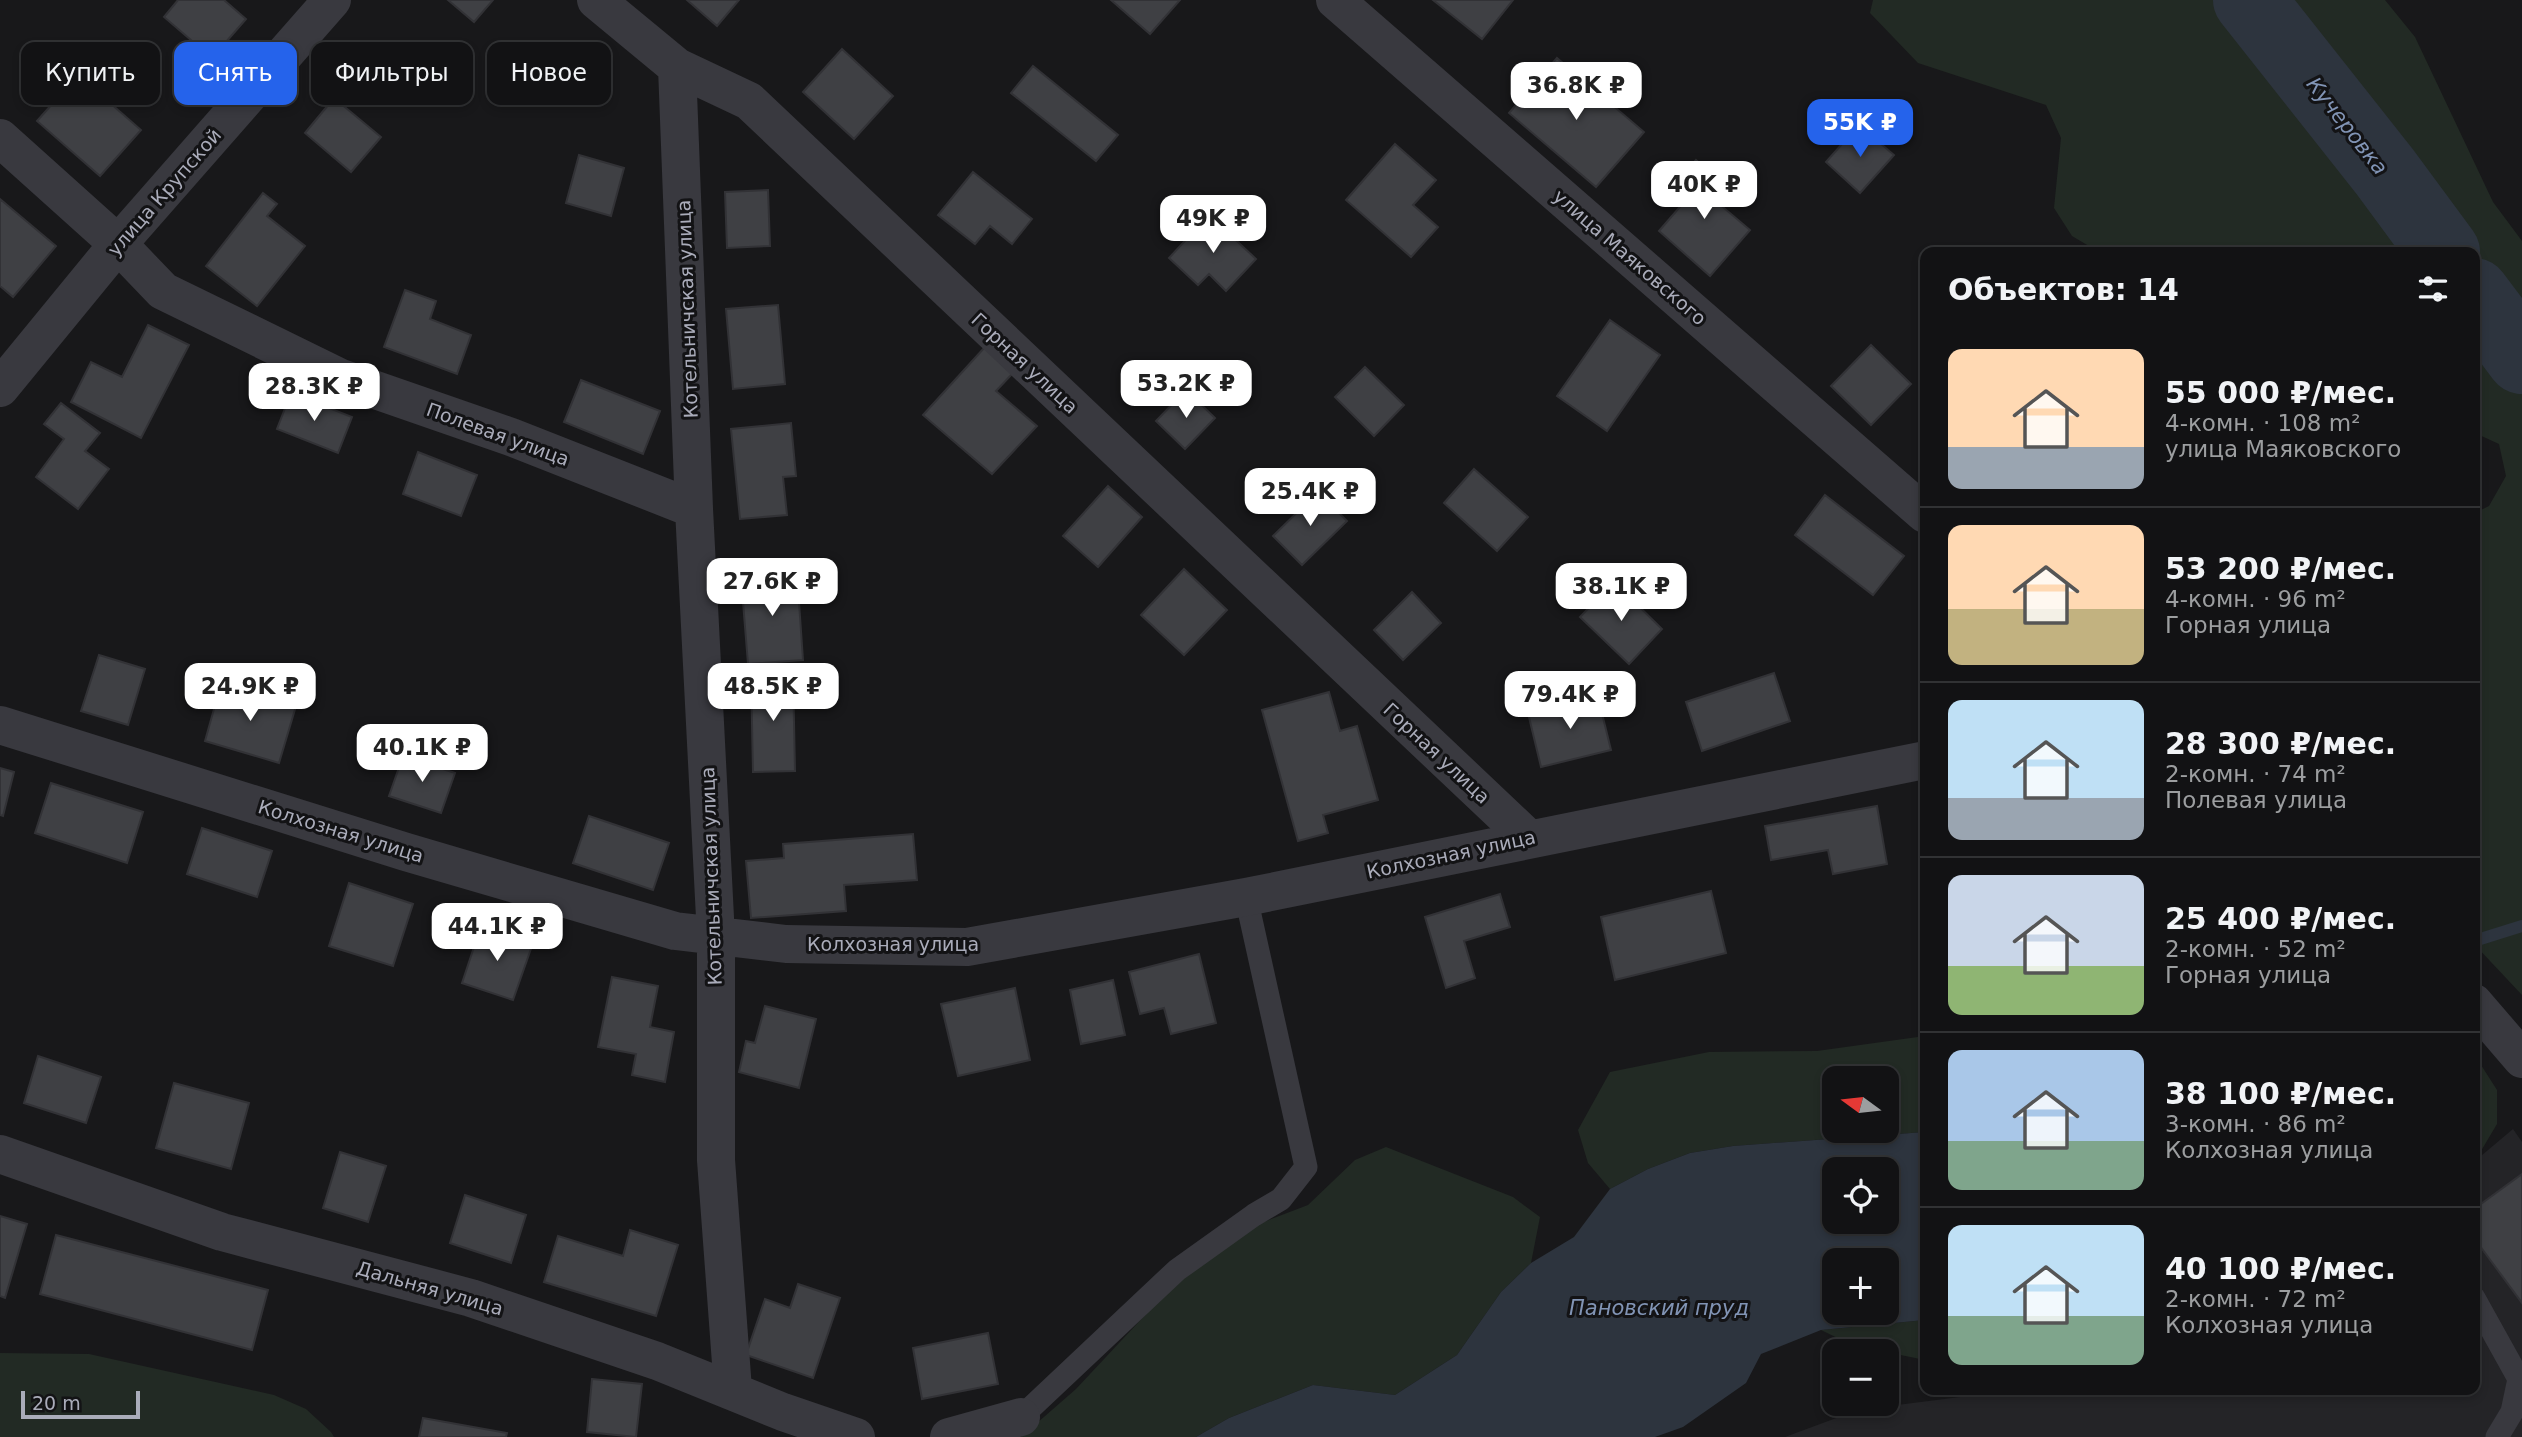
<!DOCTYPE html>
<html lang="ru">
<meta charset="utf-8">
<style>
:root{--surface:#121214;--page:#1f2022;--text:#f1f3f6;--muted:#9c9ea0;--line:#313234;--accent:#2563eb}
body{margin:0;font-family:"DejaVu Sans",sans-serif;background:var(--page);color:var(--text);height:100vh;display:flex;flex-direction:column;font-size:26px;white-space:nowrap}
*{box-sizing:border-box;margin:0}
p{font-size:23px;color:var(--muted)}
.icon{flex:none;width:38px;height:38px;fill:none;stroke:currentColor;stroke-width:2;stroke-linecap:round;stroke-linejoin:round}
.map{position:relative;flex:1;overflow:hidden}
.drawer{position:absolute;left:1920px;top:247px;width:560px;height:1148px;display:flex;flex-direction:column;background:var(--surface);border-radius:14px;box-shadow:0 4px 10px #0003,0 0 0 2px var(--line)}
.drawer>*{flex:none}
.top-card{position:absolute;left:21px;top:42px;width:665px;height:63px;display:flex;gap:14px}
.needle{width:46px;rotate:285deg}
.controls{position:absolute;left:1822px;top:1066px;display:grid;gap:14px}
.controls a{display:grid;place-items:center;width:77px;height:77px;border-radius:14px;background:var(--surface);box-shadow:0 4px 10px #0003,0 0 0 2px var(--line);font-size:35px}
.scale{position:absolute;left:21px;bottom:18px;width:119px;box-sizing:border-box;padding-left:7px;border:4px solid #aaacba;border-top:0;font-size:19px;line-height:24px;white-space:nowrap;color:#aaacba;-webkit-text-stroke:5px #131315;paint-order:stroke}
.price{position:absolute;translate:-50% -60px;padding:0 16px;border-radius:14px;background:#fff;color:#222;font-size:23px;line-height:46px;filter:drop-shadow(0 2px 4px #0008)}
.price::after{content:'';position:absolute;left:50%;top:42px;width:21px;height:16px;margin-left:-10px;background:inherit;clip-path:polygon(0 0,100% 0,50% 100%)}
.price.on{background:var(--accent);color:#fff}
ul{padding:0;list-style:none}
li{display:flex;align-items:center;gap:21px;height:175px;padding:0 28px}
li+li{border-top:2px solid var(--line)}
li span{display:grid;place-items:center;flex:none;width:196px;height:140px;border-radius:14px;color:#555}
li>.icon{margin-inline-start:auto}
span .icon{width:84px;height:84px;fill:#fffc;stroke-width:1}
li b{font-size:30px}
h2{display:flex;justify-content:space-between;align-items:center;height:84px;padding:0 28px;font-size:30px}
.pill{padding:0 24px;border-radius:14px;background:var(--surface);box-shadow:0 4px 10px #0003,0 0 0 2px var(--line);font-size:24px;line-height:63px}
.pill.on{background:var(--accent);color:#fff}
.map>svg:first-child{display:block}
.built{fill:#242427}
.green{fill:#222a24;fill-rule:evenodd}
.water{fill:#2d343e;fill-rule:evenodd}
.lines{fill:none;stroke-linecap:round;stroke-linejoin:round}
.stream{stroke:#2d343e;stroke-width:12}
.river{stroke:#2d343e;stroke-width:72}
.building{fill:#3f4044;stroke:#323236;stroke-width:2}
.lane{stroke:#39393f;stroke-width:23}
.street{stroke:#39393f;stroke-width:38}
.labels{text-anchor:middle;stroke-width:6;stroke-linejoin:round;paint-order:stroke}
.street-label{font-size:19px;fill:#aaacba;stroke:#131315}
.water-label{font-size:21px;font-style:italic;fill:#8194b5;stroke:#131315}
</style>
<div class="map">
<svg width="2522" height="1437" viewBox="0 0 2522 1437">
<rect width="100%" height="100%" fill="#18181a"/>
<path class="built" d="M2513 1129 2522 1142V1437H1785L1858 1410 2015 1390H2474L2475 1161Z"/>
<path class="green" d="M1873 0H2385L2415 37 2493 202 2522 241V995L2475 945V513L2489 506 2506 476 2499 444 2475 433 2474 252H2099L2072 236 2054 208 2061 138 2046 105 1918 63 1870 13Z
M1925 1036V1132L1733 1146 1690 1153 1648 1169 1610 1189 1588 1163 1578 1130 1610 1072 1709 1052 1817 1051ZM1834 1078H1886V1130H1834Z
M2474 1054 2497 1090V1124L2475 1161Z
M1386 1147 1513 1197 1540 1217 1531 1263 1501 1292 1457 1355 1395 1395 1313 1385 1229 1418 1196 1437H1021L1076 1389 1193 1264 1248 1228 1308 1205 1355 1160Z
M1925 1320V1360L1852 1345 1821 1330Z
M0 1353 89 1354 274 1395 306 1409 331 1432 334 1437H0Z"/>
<path class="water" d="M1925 1132V1320L1821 1330 1761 1354 1746 1383 1683 1427 1655 1437H1196L1229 1418 1313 1385 1395 1395 1457 1355 1501 1292 1531 1263 1574 1237 1610 1189 1648 1169 1690 1153 1733 1146ZM1834 1169H1886V1222H1834ZM1834 1260H1886V1312H1834Z"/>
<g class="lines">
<path class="stream" d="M2474 941 2522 926"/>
<path class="river" d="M2249 0 2385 172 2444 252
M2474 294 2522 358"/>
</g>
<path class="building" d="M178 0H224L246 19 212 58 164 17Z
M448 0H493L474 22Z
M687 0H739L717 26Z
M1111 0H1180L1150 34Z
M1433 0H1513L1482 39Z
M842 49 893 96 854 139 803 92Z
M1557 58 1644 132 1596 187 1509 113Z
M1033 66 1118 135 1096 161 1011 93Z
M78 75 141 130 100 176 37 121Z
M334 98 381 137 351 172 305 133Z
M1859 125 1894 155 1860 193 1826 162Z
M1395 144 1436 180 1413 205 1438 227 1411 257 1346 200Z
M579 155 624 168 611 216 566 203Z
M1696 160 1730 189 1718 203 1750 230 1710 276 1659 231 1692 193 1678 181Z
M973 172 1032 219 1012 244 990 226 975 244 938 215Z
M768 190 770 246 727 248 725 192Z
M263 193 277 204 267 216 305 246 257 306 206 266Z
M0 199 56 246 13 297 0 286Z
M1209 215 1256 259 1226 291 1209 274 1198 285 1169 258Z
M405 290 436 301 430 319 471 335 457 374 384 347Z
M778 305 785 384 733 389 726 309Z
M1610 320 1660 355 1607 431 1557 396Z
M148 325 189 345 141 438 71 402 91 362 122 377Z
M1871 345 1911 384 1871 425 1831 386Z
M985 347 1013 373 996 391 1037 426 992 474 923 415Z
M1365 367 1404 405 1374 436 1335 397Z
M581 380 660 411 643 454 564 422Z
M1186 390 1215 418 1185 449 1156 421Z
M291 393 352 417 338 453 277 429Z
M61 403 100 433 85 451 109 469 78 509 36 477 64 439 44 424Z
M791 423 796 476 783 477 787 515 740 519 731 429Z
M418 452 477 475 461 516 403 494Z
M1474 469 1528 517 1497 551 1444 503Z
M1108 486 1142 517 1098 567 1063 536Z
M1318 492 1347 521 1302 565 1273 536Z
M1825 495 1904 556 1873 595 1795 535Z
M1184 569 1227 610 1184 655 1141 615Z
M797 573 803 660 748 664 741 577Z
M1614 582 1662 629 1629 664 1580 617Z
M1412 592 1441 623 1403 660 1374 630Z
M99 655 145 669 128 725 81 711Z
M1774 673 1790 721 1702 751 1686 702Z
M793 674 795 771 753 772 751 675Z
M221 684 296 706 279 763 205 741Z
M1329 692 1340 731 1357 726 1378 800 1323 815 1328 833 1298 841 1262 710Z
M1597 693 1611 750 1541 767 1528 713 1577 702 1575 698Z
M403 756 455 773 441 813 389 796Z
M0 768 14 772 3 816 0 815Z
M51 783 143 812 127 863 35 833Z
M1877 806 1887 864 1833 874 1828 850 1771 860 1765 826Z
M589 816 669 843 653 890 573 863Z
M202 828 272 851 257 897 187 874Z
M913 834 917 880 844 885 846 911 751 918 746 861 784 858 783 844Z
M349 883 413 904 393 966 329 946Z
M1711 891 1726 953 1615 980 1601 917Z
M1500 894 1510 927 1464 941 1475 978 1446 988 1425 917Z
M481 926 533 943 513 1000 462 983Z
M1199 954 1216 1023 1171 1034 1164 1008 1140 1014 1129 972Z
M612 977 658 986 650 1027 674 1032 665 1082 632 1075 636 1054 598 1047Z
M1113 980 1125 1035 1081 1044 1070 990Z
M1015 988 1030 1060 958 1076 941 1004Z
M765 1006 816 1019 799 1088 739 1072 746 1041 755 1043Z
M38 1056 101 1077 86 1123 24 1103Z
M174 1083 249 1103 231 1169 156 1148Z
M340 1152 386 1166 368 1222 323 1208Z
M2522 1174V1303L2474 1238V1209Z
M465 1195 526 1215 511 1263 450 1243Z
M0 1216 27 1224 5 1298 0 1296Z
M630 1230 678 1245 656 1316 544 1282 558 1236 623 1256Z
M56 1235 268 1290 252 1350 40 1294Z
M798 1284 840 1298 813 1378 746 1355 765 1299 790 1308Z
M988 1333 998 1384 922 1399 913 1348Z
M592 1379 642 1384 636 1437 587 1432Z
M423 1418 507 1433 506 1437H419Z"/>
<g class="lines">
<path class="lane" d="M2474 1298 2519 1379 2512 1412 2497 1437
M1021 1417 1177 1270 1254 1215 1281 1199 1306 1167 1246 897"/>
<path class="street" d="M596 0 677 67 749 101 1528 838
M1335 0 1925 514
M677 67 694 509 716 937V1160L733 1390
M0 138 118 244 163 291 341 378 511 437 694 509
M0 388 118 244 332 0
M0 725 406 852 675 931 786 944 967 947 1246 897 1925 760
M2474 1003 2522 1059
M0 1154 222 1232 471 1298 657 1361 783 1412 856 1437
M949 1437 1021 1417"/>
</g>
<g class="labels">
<g class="street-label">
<text transform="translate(164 192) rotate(-49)" y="7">улица Крупской</text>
<text transform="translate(1630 257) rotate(41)" y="7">улица Маяковского</text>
<text transform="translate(687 309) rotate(-92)" y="7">Котельничская улица</text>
<text transform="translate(1025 363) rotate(43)" y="7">Горная улица</text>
<text transform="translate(498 434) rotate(20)" y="7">Полевая улица</text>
<text transform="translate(1437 753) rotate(43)" y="7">Горная улица</text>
<text transform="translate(341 831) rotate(17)" y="7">Колхозная улица</text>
<text transform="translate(1451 854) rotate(-12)" y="7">Колхозная улица</text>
<text transform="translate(711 876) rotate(-92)" y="7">Котельничская улица</text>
<text x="893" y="951">Колхозная улица</text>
<text transform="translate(430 1288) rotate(16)" y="7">Дальняя улица</text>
</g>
<g class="water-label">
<text transform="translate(2347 126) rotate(52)" y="7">Кучеровка</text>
<text x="1659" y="1315">Пановский пруд</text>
</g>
</g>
</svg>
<div class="controls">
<a><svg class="needle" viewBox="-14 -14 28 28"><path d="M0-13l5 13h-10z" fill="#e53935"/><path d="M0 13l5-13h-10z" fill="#9c9ea0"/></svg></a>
<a><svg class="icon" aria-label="locate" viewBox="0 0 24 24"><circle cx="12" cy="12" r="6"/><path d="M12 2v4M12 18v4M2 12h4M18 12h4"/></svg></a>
<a>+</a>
<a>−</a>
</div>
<div class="scale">20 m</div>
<b class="price" style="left:1576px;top:122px">36.8K ₽</b>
<b class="price on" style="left:1860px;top:159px">55K ₽</b>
<b class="price" style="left:1704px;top:221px">40K ₽</b>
<b class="price" style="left:1213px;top:255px">49K ₽</b>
<b class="price" style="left:1186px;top:420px">53.2K ₽</b>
<b class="price" style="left:314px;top:423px">28.3K ₽</b>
<b class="price" style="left:1310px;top:528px">25.4K ₽</b>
<b class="price" style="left:772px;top:618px">27.6K ₽</b>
<b class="price" style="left:1621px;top:623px">38.1K ₽</b>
<b class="price" style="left:250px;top:723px">24.9K ₽</b>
<b class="price" style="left:773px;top:723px">48.5K ₽</b>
<b class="price" style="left:1570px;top:731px">79.4K ₽</b>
<b class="price" style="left:422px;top:784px">40.1K ₽</b>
<b class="price" style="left:497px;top:963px">44.1K ₽</b>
<div class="top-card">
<a class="pill">Купить</a>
<a class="pill on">Снять</a>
<a class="pill">Фильтры</a>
<a class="pill">Новое</a>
</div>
<section class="drawer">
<h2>Объектов: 14<svg class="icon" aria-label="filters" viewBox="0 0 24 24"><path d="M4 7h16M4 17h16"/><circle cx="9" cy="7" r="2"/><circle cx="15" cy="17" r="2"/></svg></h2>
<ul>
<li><span style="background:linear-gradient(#ffd9b3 70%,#9aa5b1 0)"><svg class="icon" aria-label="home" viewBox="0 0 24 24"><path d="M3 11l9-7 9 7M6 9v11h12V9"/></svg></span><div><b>55 000 ₽/мес.</b><p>4-комн. · 108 m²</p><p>улица Маяковского</p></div></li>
<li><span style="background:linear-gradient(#ffd9b3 60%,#c2b280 0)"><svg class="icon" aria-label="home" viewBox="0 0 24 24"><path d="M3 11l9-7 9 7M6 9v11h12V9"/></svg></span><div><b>53 200 ₽/мес.</b><p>4-комн. · 96 m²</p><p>Горная улица</p></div></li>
<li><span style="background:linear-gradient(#bfe0f5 70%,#9aa5b1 0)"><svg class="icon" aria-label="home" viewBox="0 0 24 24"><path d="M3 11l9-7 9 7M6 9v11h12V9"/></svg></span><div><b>28 300 ₽/мес.</b><p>2-комн. · 74 m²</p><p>Полевая улица</p></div></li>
<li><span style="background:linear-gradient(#c9d6e8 65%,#8fb573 0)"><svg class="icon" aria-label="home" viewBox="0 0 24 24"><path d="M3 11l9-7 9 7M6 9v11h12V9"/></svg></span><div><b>25 400 ₽/мес.</b><p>2-комн. · 52 m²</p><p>Горная улица</p></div></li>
<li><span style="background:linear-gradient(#a9c7e8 65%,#7fa58c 0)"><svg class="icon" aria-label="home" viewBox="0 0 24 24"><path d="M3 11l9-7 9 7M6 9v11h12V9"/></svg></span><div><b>38 100 ₽/мес.</b><p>3-комн. · 86 m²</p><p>Колхозная улица</p></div></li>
<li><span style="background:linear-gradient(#bfe0f5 65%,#7fa58c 0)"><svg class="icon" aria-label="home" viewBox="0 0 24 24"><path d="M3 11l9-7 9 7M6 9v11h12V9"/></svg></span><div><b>40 100 ₽/мес.</b><p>2-комн. · 72 m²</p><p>Колхозная улица</p></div></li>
</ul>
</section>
</div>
